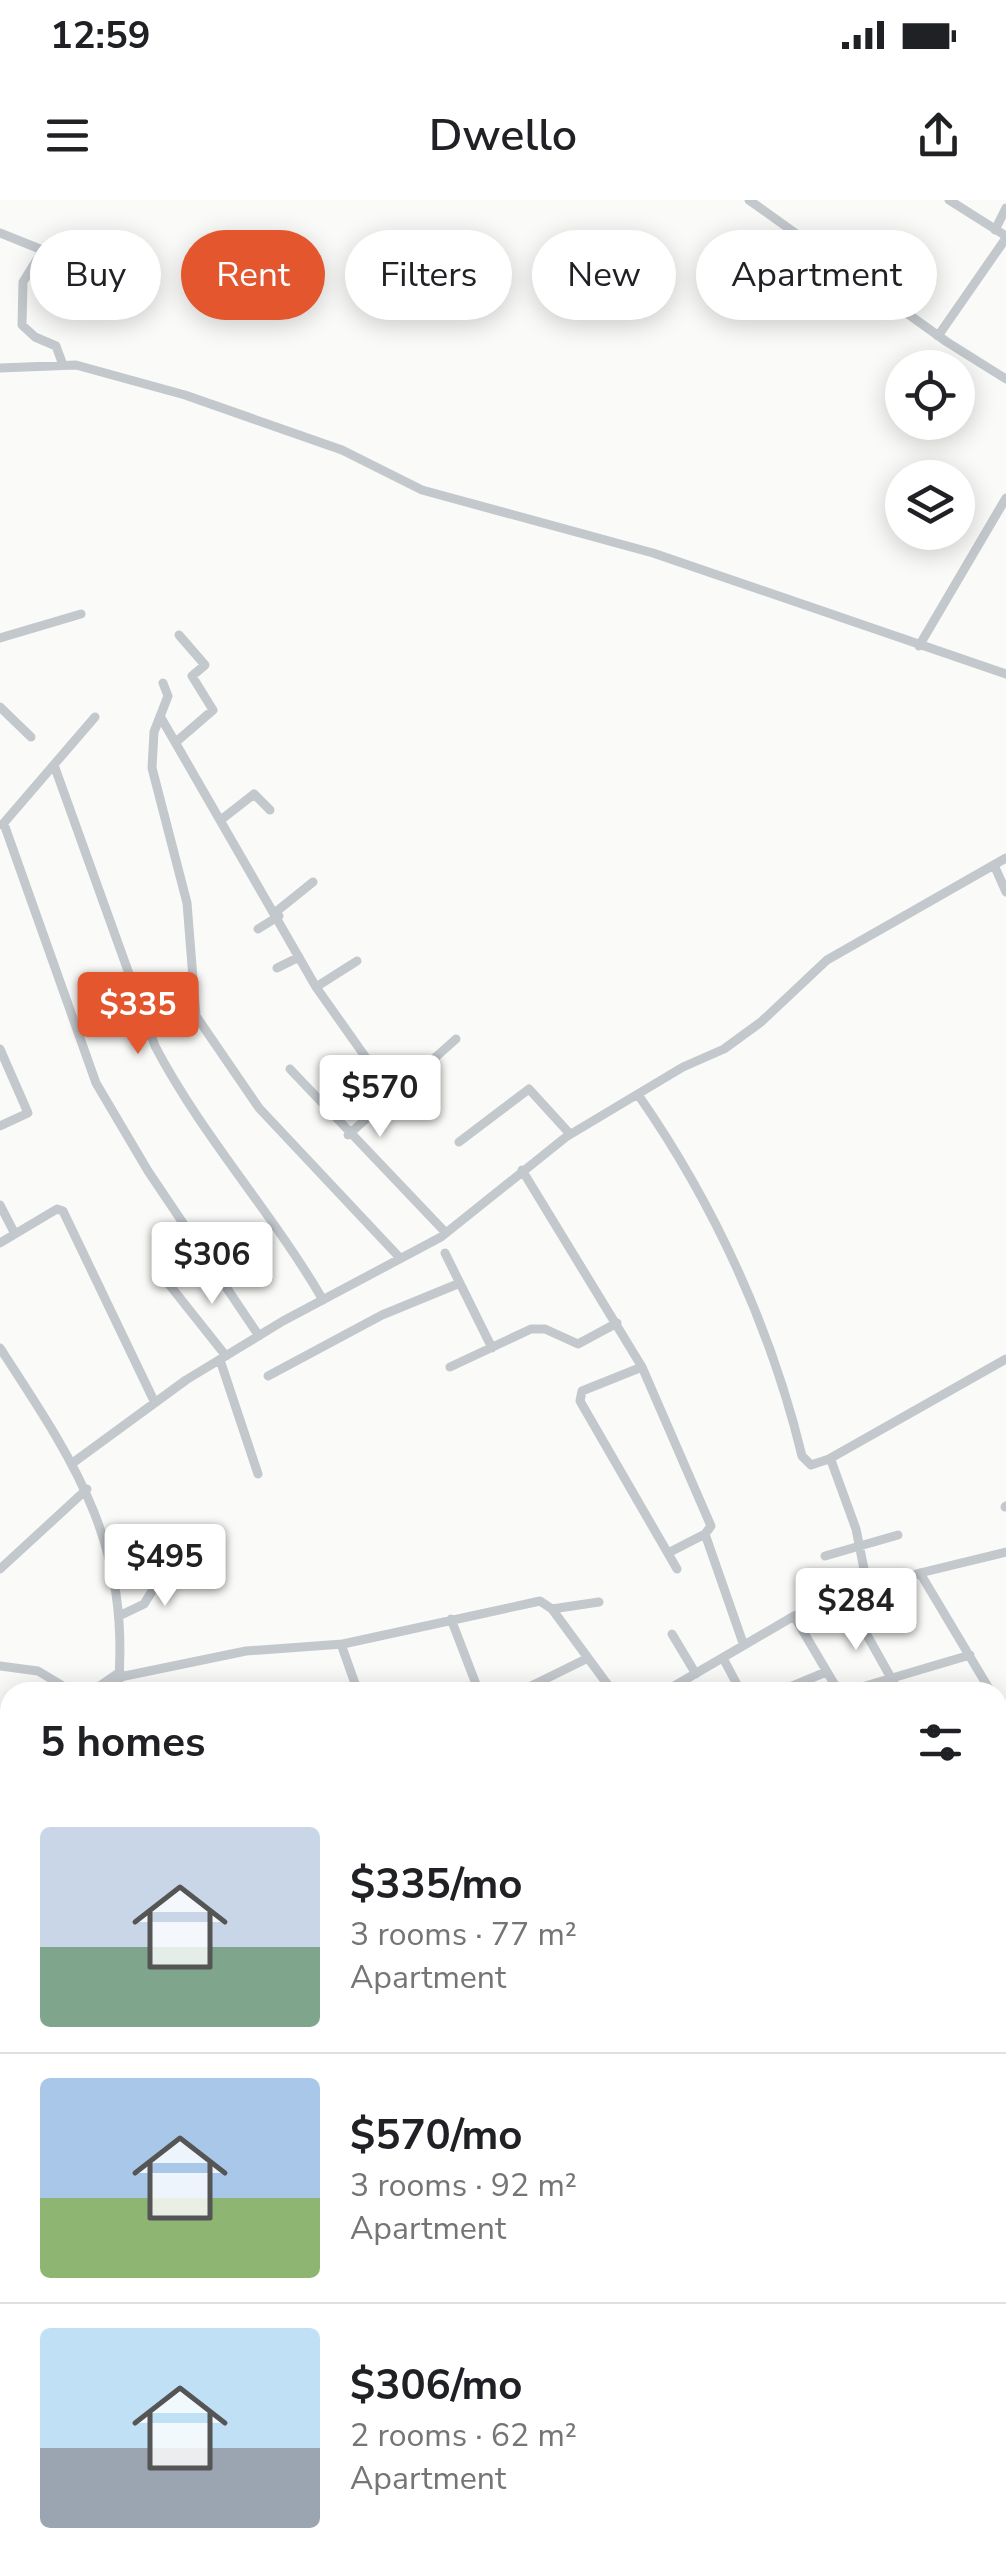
<!DOCTYPE html>
<meta charset="utf-8">
<style>
:root{--surface:#fff;--page:#f6f6f6;--text:#202124;--muted:#757577;--line:#e0e0e0;--accent:#e4572e}
body{margin:0;font-family:"Nunito Sans",sans-serif;background:var(--page);color:var(--text);height:100vh;display:flex;flex-direction:column;font-size:38px;white-space:nowrap}
*{box-sizing:border-box;margin:0}
p{font-size:32px;color:var(--muted)}
.icon{flex:none;width:55px;height:55px;fill:none;stroke:currentColor;stroke-width:2;stroke-linecap:round;stroke-linejoin:round}
.map{position:relative;flex:1;overflow:hidden}
.panel{position:absolute;left:0px;top:1482px;width:1008px;height:892px;display:flex;flex-direction:column;background:var(--surface);border-radius:30px 30px 0 0;box-shadow:0 5px 25px #0003}
.panel>*{flex:none}
.hud{position:absolute;left:30px;top:30px;width:948px;height:90px;display:flex;gap:20px}
.controls{position:absolute;left:885px;top:150px;display:grid;gap:20px}
.controls a{display:grid;place-items:center;width:90px;height:90px;border-radius:50%;background:var(--surface);box-shadow:0 5px 25px #0003;font-size:50px}
.price{position:absolute;translate:-50% -85px;padding:0 22px;border-radius:10px;background:#fff;color:#222;font-size:32px;line-height:65px;filter:drop-shadow(0 2px 5px #0008)}
.price::after{content:'';position:absolute;left:50%;top:60px;width:30px;height:22px;margin-left:-15px;background:inherit;clip-path:polygon(0 0,100% 0,50% 100%)}
.price.current{background:var(--accent);color:#fff}
ul{padding:0;list-style:none}
li{display:flex;align-items:center;gap:30px;height:250px;padding:0 40px}
li+li{border-top:2px solid var(--line)}
li span{display:grid;place-items:center;flex:none;width:280px;height:200px;border-radius:10px;color:#555}
li>.icon{margin-inline-start:auto}
span .icon{width:120px;height:120px;fill:#fffc;stroke-width:1}
li b{font-size:42px}
h2{display:flex;justify-content:space-between;align-items:center;height:120px;padding:0 40px;font-size:42px}
.chip{padding:0 35px;border-radius:45px;background:var(--surface);box-shadow:0 5px 25px #0003;font-size:35px;line-height:90px}
.chip.current{background:var(--accent);color:#fff}
.status{display:flex;justify-content:space-between;align-items:center;height:70px;padding:0 50px;background:var(--surface);direction:ltr}
.status svg{height:28px;fill:currentColor}
header{display:flex;justify-content:space-between;align-items:center;height:130px;padding:0 40px;background:var(--surface);font-size:45px;font-weight:600}
.map>svg:first-child{display:block}
.built{fill:#e8e9e9}
.lines{fill:none;stroke-linecap:round;stroke-linejoin:round}
.secondary-casing{stroke:#b3babf;stroke-width:19}
.primary-casing{stroke:#b5babe;stroke-width:20}
.minor{stroke:#c3c8cc;stroke-width:9}
.tertiary{stroke:#c3c8cc;stroke-width:11}
.secondary{stroke:#fff;stroke-width:14}
.primary{stroke:#fff;stroke-width:15}
</style>
<div class="status"><b>12:59</b><svg viewBox="0 0 49 12"><path d="M0 12V9h3v3zM5 12V6h3v6zM10 12V3h3v9zM15 12V0h3v12zM26 1h20v11H26zM47 4h2v5h-2z"/></svg></div>
<header><svg class="icon" aria-label="menu" viewBox="0 0 24 24"><path d="M4 6h16M4 12h16M4 18h16"/></svg>Dwello<svg class="icon" aria-label="share" viewBox="0 0 24 24"><path d="M12 15V3M7 8l5-5 5 5M5 13v7h14v-7"/></svg></header>
<div class="map">
<svg width="1006" height="2373" viewBox="0 0 1006 2373">
<rect width="100%" height="100%" fill="#fafaf8"/>
<path class="built" d="M998 1964 1006 1965V2043L998 2042Z"/>
<g class="lines">
<g class="secondary-casing">
<path id="secondary" d="M998 2212 1006 2216"/>
</g>
<g class="primary-casing">
<path id="primary" d="M0 1846 10 1847
M998 1957 1006 1958"/>
</g>
<path class="minor" d="M749 0 947 142 1006 179
M949 0 1006 36
M995 30 1006 8
M0 33 40 49 41 53 23 82 22 125 35 137 56 146 63 165
M938 136 1006 38
M0 168 76 165 185 195 342 250 422 290 653 353 1006 474
M0 438 81 414
M919 446 1006 298
M163 483 168 496 154 532 152 568 187 703 196 816 259 908 400 1058
M0 507 31 537
M160 516 316 787 393 896
M176 542 213 510 192 476 205 465 179 435
M54 565 155 846C202 936 272 1012 323 1100
M222 619 254 594 270 610
M4 624 96 883 148 971 259 1136
M2 625 95 517
M994 665 1006 692
M277 711 313 682
M258 729 279 716
M277 768 299 757
M316 787 357 761
M0 849 28 913 0 926
M290 869 446 1033
M639 896C714 1004 771 1128 802 1256L811 1265 829 1259 832 1263 856 1329 868 1389
M348 935 456 839
M459 942 529 889 570 934
M522 970 642 1167 711 1326 705 1334 743 1443
M0 1005 14 1032
M0 1043 57 1009 63 1011 155 1203
M445 1053 492 1148
M168 1083 226 1156
M0 1148C77 1266 131 1345 118 1492
M220 1160 258 1274
M450 1167 531 1129H545L578 1144 617 1123
M642 1167 582 1191 580 1201 677 1369
M268 1176 382 1115 460 1083
M829 1259 1006 1159
M74 1262 186 1180 283 1121 441 1037 566 937 683 867 724 849 761 822 827 760 1006 658
M1005 1307 1006 1306
M668 1353 705 1334
M825 1356 898 1335
M0 1369 87 1289
M920 1373 991 1492
M845 1396 899 1492
M552 1409 599 1402
M119 1416 144 1404 172 1359
M794 1416 839 1492
M451 1419 479 1492
M672 1434 696 1474
M341 1444 358 1492
M723 1458 741 1492
M0 1466 38 1471 73 1492
M120 1477 246 1451 343 1444 540 1401 552 1409 613 1492
M91 1492 120 1472
M519 1492 588 1458
M664 1492 794 1416 920 1373 1006 1352
M778 1492 826 1472
M845 1492 970 1455
M998 1504 1006 1518
M0 1604 10 1601
M998 1679 1006 1692
M0 1715 10 1717
M0 1767 10 1768
M0 1802 10 1803
M998 1886 1006 1880
M998 1908 1006 1929
M0 1965 10 1964
M0 2280 10 2279
M570 2365 575 2373
M658 2365 661 2373
M706 2365 710 2373
M609 2373 619 2365
M783 2373 788 2365"/>
<path class="tertiary" d="M998 2124 1006 2119
M0 2333H10
M0 2350H10"/>
<use href="#secondary" class="secondary"/>
<use href="#primary" class="primary"/>
</g>
</svg>
<div class="controls">
<a><svg class="icon" aria-label="locate" viewBox="0 0 24 24"><circle cx="12" cy="12" r="6"/><path d="M12 2v4M12 18v4M2 12h4M18 12h4"/></svg></a>
<a><svg class="icon" aria-label="layers" viewBox="0 0 24 24"><path d="M12 4l9 5-9 5-9-5zM3 14l9 5 9-5"/></svg></a>
</div>
<b class="price current" style="left:138px;top:857px">$335</b>
<b class="price" style="left:380px;top:940px">$570</b>
<b class="price" style="left:212px;top:1107px">$306</b>
<b class="price" style="left:165px;top:1409px">$495</b>
<b class="price" style="left:856px;top:1453px">$284</b>
<div class="hud">
<a class="chip">Buy</a>
<a class="chip current">Rent</a>
<a class="chip">Filters</a>
<a class="chip">New</a>
<a class="chip">Apartment</a>
</div>
<section class="panel">
<h2>5 homes<svg class="icon" aria-label="filters" viewBox="0 0 24 24"><path d="M4 7h16M4 17h16"/><circle cx="9" cy="7" r="2"/><circle cx="15" cy="17" r="2"/></svg></h2>
<ul>
<li><span style="background:linear-gradient(#c9d6e8 60%,#7fa58c 0)"><svg class="icon" aria-label="home" viewBox="0 0 24 24"><path d="M3 11l9-7 9 7M6 9v11h12V9"/></svg></span><div><b>$335/mo</b><p>3 rooms · 77 m²</p><p>Apartment</p></div></li>
<li><span style="background:linear-gradient(#a9c7e8 60%,#8fb573 0)"><svg class="icon" aria-label="home" viewBox="0 0 24 24"><path d="M3 11l9-7 9 7M6 9v11h12V9"/></svg></span><div><b>$570/mo</b><p>3 rooms · 92 m²</p><p>Apartment</p></div></li>
<li><span style="background:linear-gradient(#bfe0f5 60%,#9aa5b1 0)"><svg class="icon" aria-label="home" viewBox="0 0 24 24"><path d="M3 11l9-7 9 7M6 9v11h12V9"/></svg></span><div><b>$306/mo</b><p>2 rooms · 62 m²</p><p>Apartment</p></div></li>
</ul>
</section>
</div>
